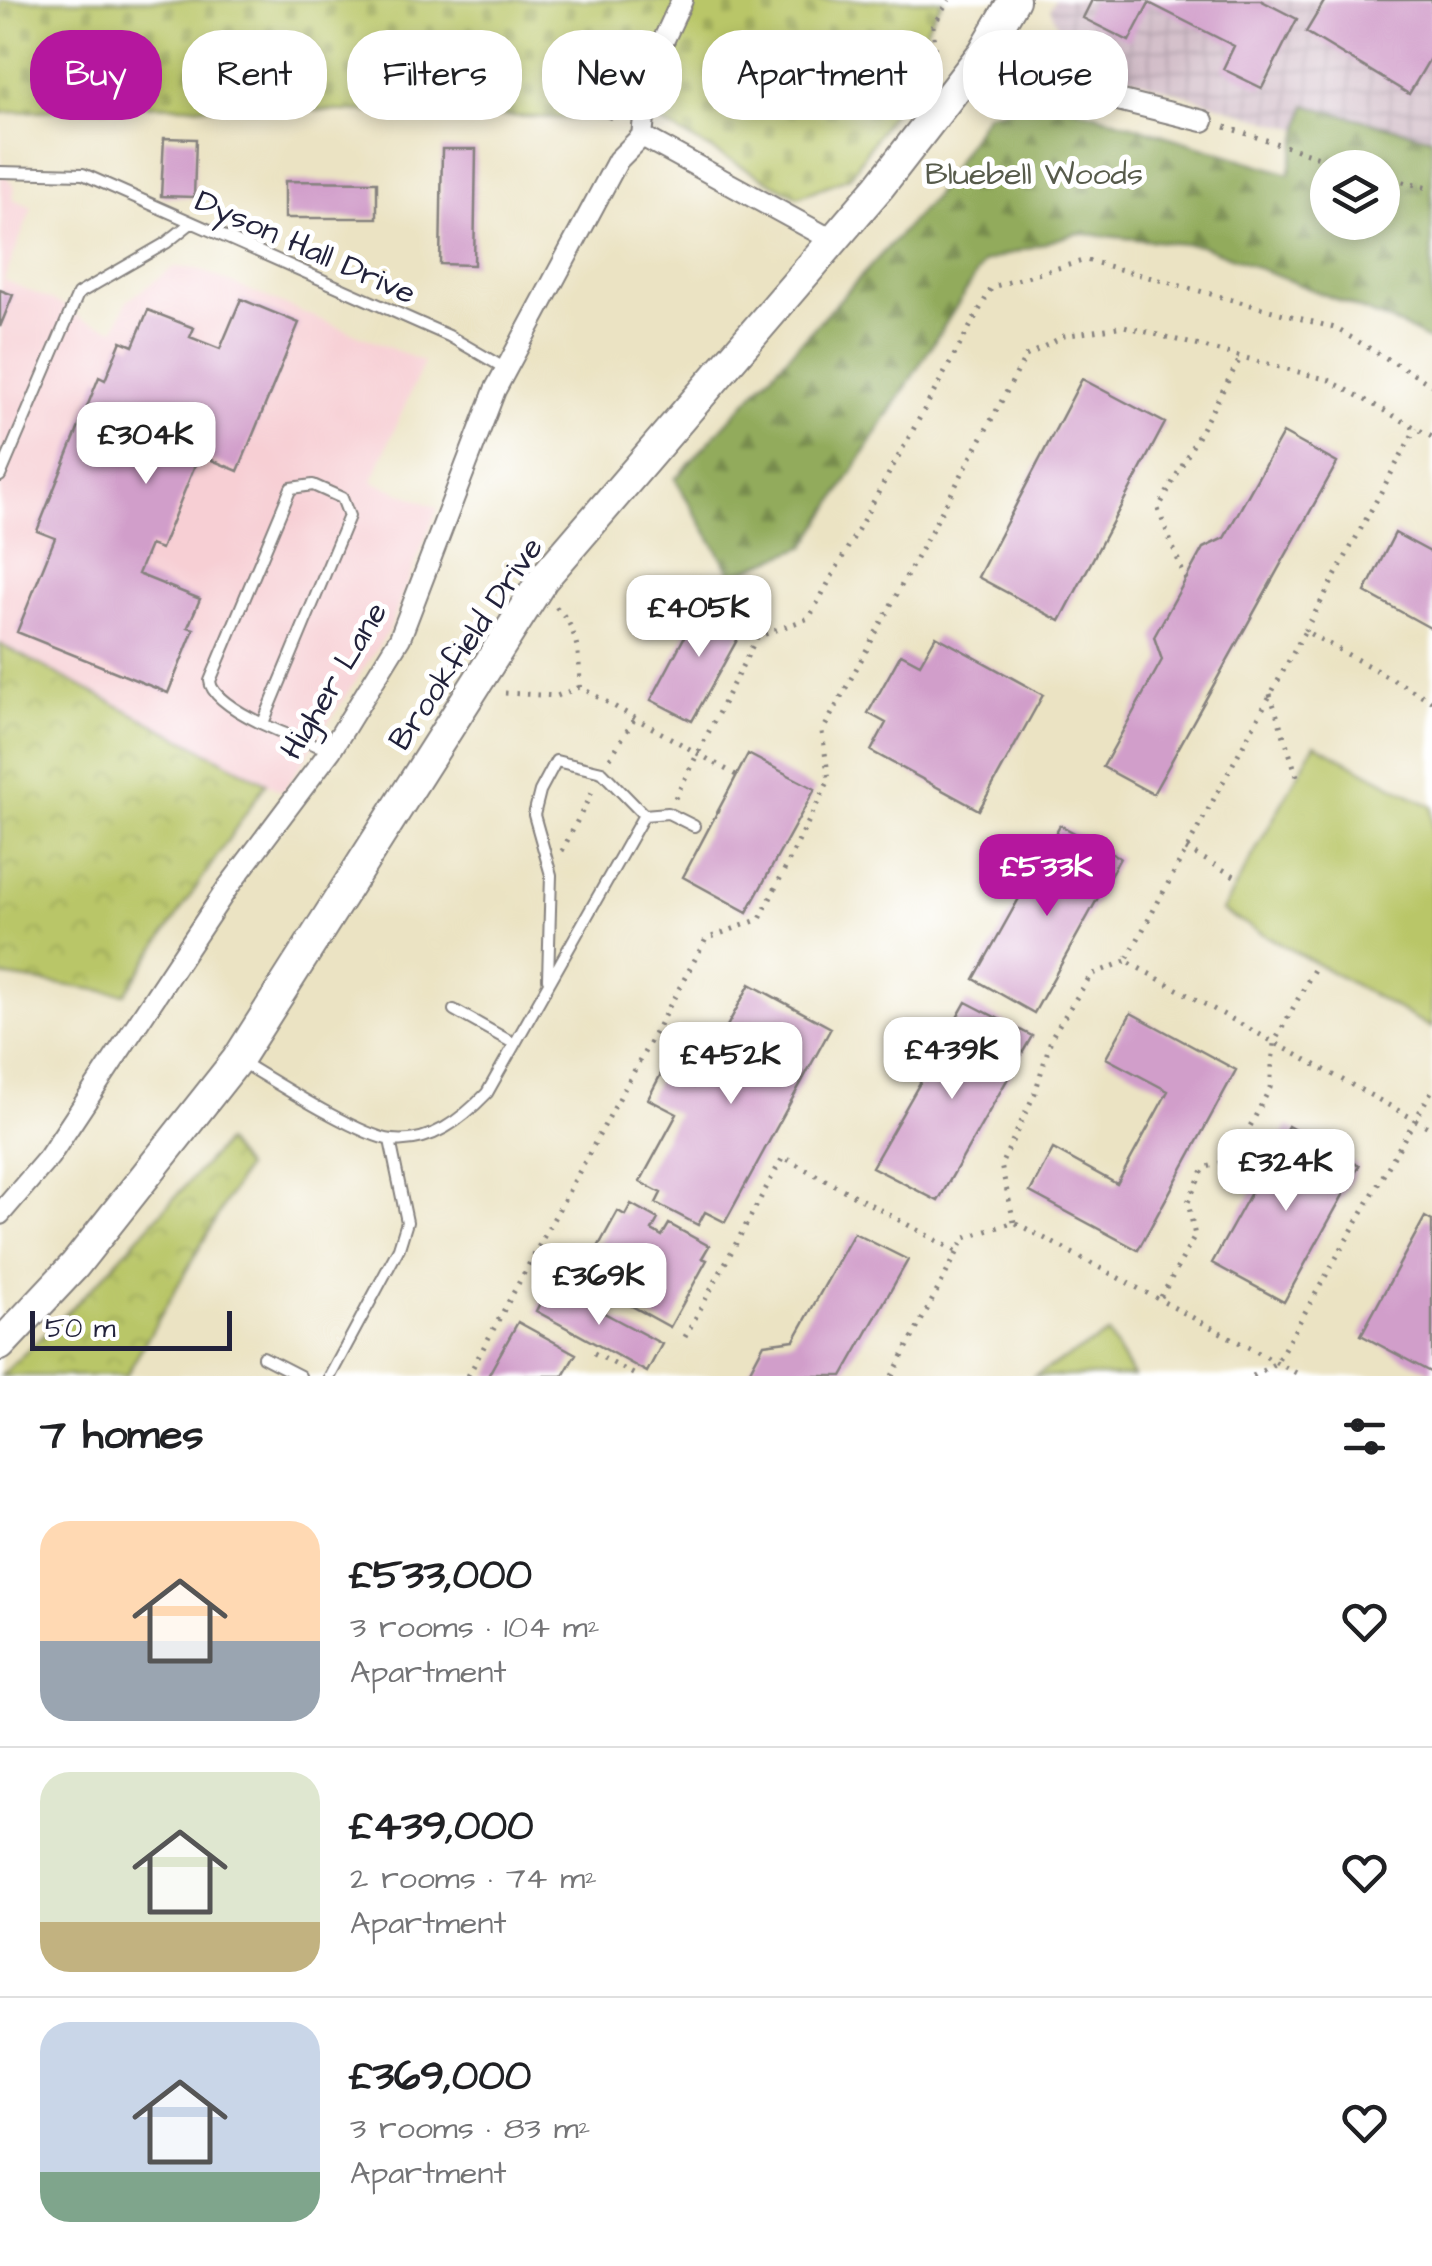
<!DOCTYPE html>
<meta charset="utf-8">
<style>
:root{--surface:#fff;--page:#f2f2f2;--text:#202124;--muted:#757577;--line:#e0e0e0;--accent:#b5179e}
body{margin:0;font-family:"Architects Daughter",sans-serif;background:var(--page);color:var(--text);height:100vh;display:flex;flex-direction:column;font-size:38px;white-space:nowrap}
*{box-sizing:border-box;margin:0}
p{font-size:32px;color:var(--muted)}
.icon{flex:none;width:55px;height:55px;fill:none;stroke:currentColor;stroke-width:2;stroke-linecap:round;stroke-linejoin:round}
.map{position:relative;height:1376px;overflow:hidden}
.side{display:flex;flex-direction:column;background:var(--surface);flex:1}
.side>*{flex:none}
.top-card{position:absolute;left:30px;top:30px;width:1372px;height:90px;display:flex;gap:20px}
.buttons{position:absolute;left:1310px;top:150px;display:grid;gap:20px}
.buttons a{display:grid;place-items:center;width:90px;height:90px;border-radius:50%;background:var(--surface);box-shadow:0 5px 15px #0003;font-size:50px}
.scale{position:absolute;left:30px;bottom:25px;width:202px;box-sizing:border-box;padding-left:10px;border:5px solid #22223b;border-top:0;font-size:28px;line-height:35px;white-space:nowrap;color:#22223b;-webkit-text-stroke:8px #fff;paint-order:stroke}
.price{position:absolute;translate:-50% -85px;padding:0 22px;border-radius:20px;background:#fff;color:#222;font-size:32px;line-height:65px;filter:drop-shadow(0 2px 5px #0008)}
.price::after{content:'';position:absolute;left:50%;top:60px;width:30px;height:22px;margin-left:-15px;background:inherit;clip-path:polygon(0 0,100% 0,50% 100%)}
.price.on{background:var(--accent);color:#fff}
ul{padding:0;list-style:none}
li{display:flex;align-items:center;gap:30px;height:250px;padding:0 40px}
li+li{border-top:2px solid var(--line)}
li span{display:grid;place-items:center;flex:none;width:280px;height:200px;border-radius:30px;color:#555}
li>.icon{margin-inline-start:auto}
span .icon{width:120px;height:120px;fill:#fffc;stroke-width:1}
li b{font-size:42px}
h2{display:flex;justify-content:space-between;align-items:center;height:120px;padding:0 40px;font-size:42px}
.tag{padding:0 35px;border-radius:40px;background:var(--surface);box-shadow:0 5px 15px #0003;font-size:35px;line-height:90px}
.tag.on{background:var(--accent);color:#fff}
.map>svg:first-child{display:block}
.built{fill:#f7cfd4}
.industrial{fill:url(#industrial-grid)}
.forest{fill:url(#forest-firs);stroke:#5a664c;stroke-width:2.5;fill-rule:evenodd}
.cemetery{fill:url(#cemetery-stones);stroke:#6e7452;stroke-width:2.5}
.park{fill:url(#park-crowns);stroke:#6e7452;stroke-width:2.5}
.pitch{fill:#b9c668;stroke:#6e7452;stroke-width:2.5}
.building{fill:#d19eca}
.lines{fill:none;stroke-linecap:round;stroke-linejoin:round}
.lane-casing{stroke:#86827f;stroke-width:14}
.street-casing{stroke:#86827f;stroke-width:24}
.secondary-casing{stroke:#86827f;stroke-width:34}
.path{stroke:#86827f;stroke-width:5;stroke-dasharray:2.5 8;stroke-linecap:butt}
.lane{stroke:#fff;stroke-width:10}
.street{stroke:#fff;stroke-width:20}
.secondary{stroke:#fff;stroke-width:30}
.labels{text-anchor:middle;stroke-width:10;stroke-linejoin:round;paint-order:stroke}
.park-label{font-size:32px;fill:#575b4b;stroke:#fff}
.street-label{font-size:32px;fill:#22223b;stroke:#fff}
</style>
<div class="map">
<svg width="1432" height="1376" viewBox="0 0 1432 1376">
<defs>
<pattern id="industrial-grid" width="8" height="8" patternUnits="userSpaceOnUse" patternTransform="scale(2.5)"><rect width="8" height="8" fill="#d2bdc8"/><path d="M0 4h8M4 0v8" fill="none" stroke="#b4a2ad"/></pattern>
<pattern id="forest-firs" width="22" height="20" patternUnits="userSpaceOnUse" patternTransform="scale(2.5)"><rect width="22" height="20" fill="#92ab5c"/><path d="M5 1l3.5 6h-7zM16 11l3.5 6h-7z" fill="#778b4d"/></pattern>
<pattern id="cemetery-stones" width="16" height="16" patternUnits="userSpaceOnUse" patternTransform="scale(2.5)"><rect width="16" height="16" fill="#b9c668"/><path d="M2 7V4a2 2 0 0 1 4 0v3zM10 15v-3a2 2 0 0 1 4 0v3z" fill="#9faa5b"/></pattern>
<pattern id="park-crowns" width="20" height="18" patternUnits="userSpaceOnUse" patternTransform="scale(2.5)"><rect width="20" height="18" fill="#b9c668"/><path d="M2 6a3 3 0 1 1 6 0M12 15a3 3 0 1 1 6 0" fill="none" stroke="#9faa5b"/></pattern>
</defs>
<rect width="100%" height="100%" fill="#fff"/>
<filter id="ink" filterUnits="userSpaceOnUse"><feTurbulence type="fractalNoise" baseFrequency=".01" numOctaves="2"/><feDisplacementMap in="SourceGraphic" scale="20" xChannelSelector="R" yChannelSelector="G"/><feConvolveMatrix kernelMatrix="1 2 1 2 8 2 1 2 1" color-interpolation-filters="sRGB"/></filter>
<filter id="wash" filterUnits="userSpaceOnUse"><feTurbulence type="fractalNoise" baseFrequency=".0048" numOctaves="4" result="noise"/><feDisplacementMap in="SourceGraphic" scale="40" xChannelSelector="R" yChannelSelector="G"/><feGaussianBlur stdDeviation="2.25" result="paint"/><feColorMatrix in="noise" values="0 0 0 0 0 0 0 0 0 0 0 0 0 0 0 0 0 1.4 0 .05"/><feComposite in="paint" operator="in"/></filter>
<g filter="url(#wash)">
<rect width="100%" height="100%" fill="#ebe3c3"/>
<path class="built" d="M1 113 2 172 15 187 12 199 32 207 4 280 63 305 82 319 115 329 127 301 174 267 197 269 424 362 372 481 438 508 389 630 283 792 0 644Z"/>
<path class="industrial" d="M1055 0H1432V159L1275 123 1087 64 1067 49 1050 8Z"/>
<path class="forest" d="M1047 99 1289 174 1306 105 1432 138V342L1400 325 1203 246 1077 233 984 262 806 546 732 575 675 479 933 198 987 113ZM1328 168H1382V222H1328Z"/>
<path class="cemetery" d="M0 0H943L926 28 929 56 850 177 798 197 658 121 147 105 0 113Z"/>
<path class="park" d="M0 644 266 783 125 994 0 976Z
M225 1142 245 1168 126 1376H1L99 1281Z"/>
<path class="pitch" d="M1315 744 1432 807V1028L1222 911Z
M1108 1334 1133 1376H1034Z"/>
<g id="blocks">
<path class="building" d="M1092 0H1260L1297 19 1262 88 1223 69 1234 46 1149 3 1129 41 1083 18Z
M1325 0H1432V55L1409 94 1306 32Z
M164 138 196 139 194 197 161 196Z
M442 149H476L474 265 440 264Z
M285 181 377 182V218H285Z
M0 290 13 295 0 327Z
M241 299 299 323 238 471 188 450 184 461 195 465 161 549 150 545 138 574 200 599 188 627 194 629 168 693 17 632 55 538 37 531 99 377 105 380 121 341 133 346 148 310 194 328 190 337 220 349Z
M1082 379 1165 423 1060 621 978 577Z
M1283 433 1337 463 1153 794 1103 767 1162 660 1154 637 1203 548 1224 538Z
M1395 533 1432 553V629L1365 592Z
M704 600 747 622 692 721 651 700Z
M936 636 1043 695 979 810 871 751 886 723 868 713 901 654 920 664Z
M748 754 815 789 747 912 683 877Z
M1060 825 1120 858 1034 1013 974 979Z
M750 984 831 1028 725 1222 705 1212 698 1225 656 1203 661 1193 640 1182 677 1114 648 1099 663 1070 694 1087Z
M966 1002 1032 1036 938 1201 872 1167Z
M1131 1013 1236 1070 1138 1250 1030 1192 1053 1149 1117 1184 1168 1091 1106 1058Z
M1288 1126 1359 1166 1284 1302 1212 1263Z
M631 1204 658 1219 652 1230 662 1236 669 1224 709 1246 702 1258 707 1260 670 1327 581 1278 618 1211 625 1215Z
M1425 1217 1432 1221V1373L1361 1335Z
M854 1233 908 1260 842 1376H747L764 1344 794 1340Z
M550 1284 662 1344 647 1372 536 1311Z
M518 1322 576 1354 563 1376H488Z"/>
</g>
</g>
<g filter="url(#ink)">
<use href="#blocks" fill-opacity="0" stroke="#86827f" stroke-width="2.5"/>
<g class="lines">
<g class="lane-casing">
<path id="lane" d="M0 172 83 174 449 336 506 369
M0 476 78 294 166 243 191 223
M263 723 349 516 342 498 313 485 291 488 210 681C212 709 304 743 330 749
M644 815 668 813 694 826
M454 1010 513 1043
M238 1060C270 1079 359 1136 392 1140 431 1144 462 1119 487 1093L644 815 602 772 556 761 540 791 534 815 551 875 548 979
M263 1357 300 1376
M330 1376 399 1248 407 1222 390 1140"/>
</g>
<g class="street-casing">
<path id="street" d="M983 53 1037 80 1203 121
M642 136 649 72 682 0
M0 1214 49 1157 228 887 331 750 400 638 495 390 618 160 642 136 834 241"/>
</g>
<g class="secondary-casing">
<path id="secondary" d="M0 1345 75 1265 237 1060 543 579 879 187 983 53 1014 0"/>
</g>
<path class="path" d="M912 94 936 58 933 26 949 0
M608 119 624 78
M1225 127 1354 168
M1382 177 1432 189
M1186 580 1158 509 1241 357
M556 607C579 628 579 657 580 687L736 775
M1305 631 1416 428
M505 693 557 696 580 687
M1270 694 1297 776
M1432 701 1305 631 1126 961 1432 1129
M610 758 635 718
M675 798 757 637 809 618 992 287 1086 260 1335 328 1432 385
M1186 849 1240 879
M562 851 593 790
M1014 1222 1001 1165 1035 1093 1052 1036 1091 975 1126 961
M1161 1297 1195 1236 1188 1202 1204 1168 1233 1159 1270 1088 1274 1043 1317 964
M685 1337 783 1157 956 1251
M594 1353 637 1376
M468 1376 706 939 760 919 829 780 822 732 1026 356 1064 336 1124 326 1329 380 1432 437
M892 1376 965 1238 1014 1222 1302 1376
M1253 1376 1276 1363 1432 1090"/>
<use href="#lane" class="lane"/>
<use href="#street" class="street"/>
<use href="#secondary" class="secondary"/>
</g>
</g>
<g class="labels">
<g class="park-label">
<text x="1034" y="184">Bluebell Woods</text>
</g>
<g class="street-label">
<text transform="translate(306 246) rotate(24)" y="11">Dyson Hall Drive</text>
<text transform="translate(465 643) rotate(-56)" y="11">Brookfield Drive</text>
<text transform="translate(333 680) rotate(-59)" y="11">Higher Lane</text>
</g>
</g>
</svg>
<div class="buttons">
<a><svg class="icon" aria-label="layers" viewBox="0 0 24 24"><path d="M12 4l9 5-9 5-9-5zM3 14l9 5 9-5"/></svg></a>
</div>
<div class="scale">50 m</div>
<b class="price" style="left:146px;top:487px">£304K</b>
<b class="price" style="left:699px;top:660px">£405K</b>
<b class="price on" style="left:1047px;top:919px">£533K</b>
<b class="price" style="left:952px;top:1102px">£439K</b>
<b class="price" style="left:731px;top:1107px">£452K</b>
<b class="price" style="left:1286px;top:1214px">£324K</b>
<b class="price" style="left:599px;top:1328px">£369K</b>
<div class="top-card">
<a class="tag on">Buy</a>
<a class="tag">Rent</a>
<a class="tag">Filters</a>
<a class="tag">New</a>
<a class="tag">Apartment</a>
<a class="tag">House</a>
</div>
</div>
<section class="side">
<h2>7 homes<svg class="icon" aria-label="filters" viewBox="0 0 24 24"><path d="M4 7h16M4 17h16"/><circle cx="9" cy="7" r="2"/><circle cx="15" cy="17" r="2"/></svg></h2>
<ul>
<li><span style="background:linear-gradient(#ffd9b3 60%,#9aa5b1 0)"><svg class="icon" aria-label="home" viewBox="0 0 24 24"><path d="M3 11l9-7 9 7M6 9v11h12V9"/></svg></span><div><b>£533,000</b><p>3 rooms · 104 m²</p><p>Apartment</p></div><svg class="icon" aria-label="heart" viewBox="0 0 24 24"><path d="M12 20l-8-8c-3-5 5-10 8-4 3-6 11-1 8 4z"/></svg></li>
<li><span style="background:linear-gradient(#dfe7d0 75%,#c2b280 0)"><svg class="icon" aria-label="home" viewBox="0 0 24 24"><path d="M3 11l9-7 9 7M6 9v11h12V9"/></svg></span><div><b>£439,000</b><p>2 rooms · 74 m²</p><p>Apartment</p></div><svg class="icon" aria-label="heart" viewBox="0 0 24 24"><path d="M12 20l-8-8c-3-5 5-10 8-4 3-6 11-1 8 4z"/></svg></li>
<li><span style="background:linear-gradient(#c9d6e8 75%,#7fa58c 0)"><svg class="icon" aria-label="home" viewBox="0 0 24 24"><path d="M3 11l9-7 9 7M6 9v11h12V9"/></svg></span><div><b>£369,000</b><p>3 rooms · 83 m²</p><p>Apartment</p></div><svg class="icon" aria-label="heart" viewBox="0 0 24 24"><path d="M12 20l-8-8c-3-5 5-10 8-4 3-6 11-1 8 4z"/></svg></li>
</ul>
</section>
